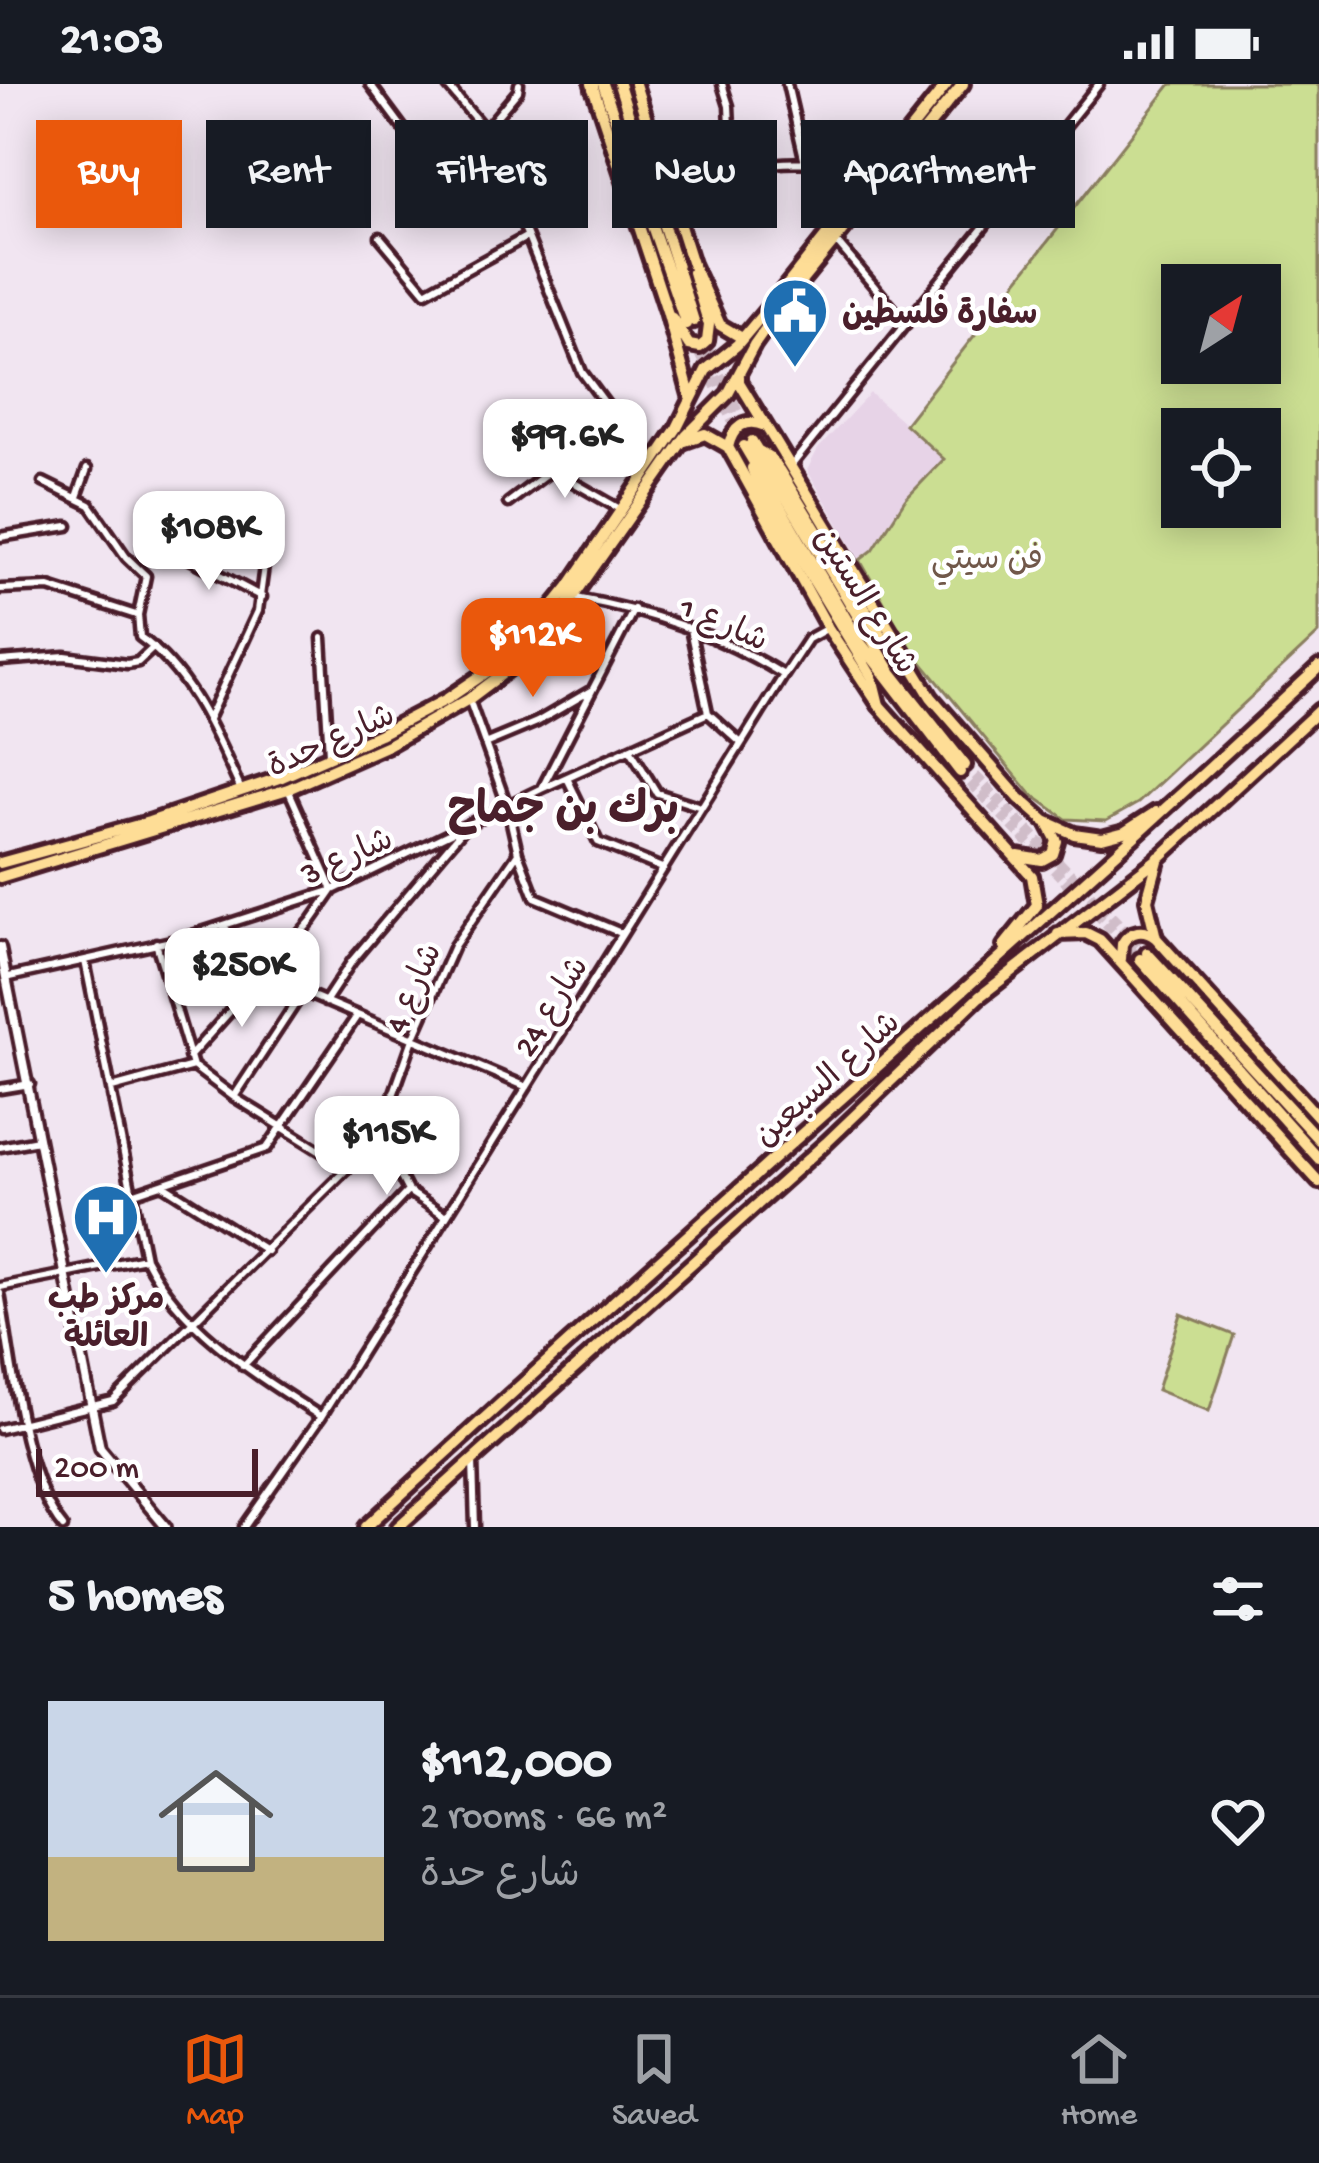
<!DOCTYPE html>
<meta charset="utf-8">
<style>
:root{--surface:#171b24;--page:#242831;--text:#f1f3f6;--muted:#9ea1a6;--line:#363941;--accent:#ea580c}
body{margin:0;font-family:"Gochi Hand","Playpen Sans Arabic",sans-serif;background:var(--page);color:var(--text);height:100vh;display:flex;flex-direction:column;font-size:45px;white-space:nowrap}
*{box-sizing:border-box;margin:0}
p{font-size:39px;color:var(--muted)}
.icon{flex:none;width:66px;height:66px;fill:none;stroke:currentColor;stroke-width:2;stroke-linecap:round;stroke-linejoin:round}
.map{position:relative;height:1443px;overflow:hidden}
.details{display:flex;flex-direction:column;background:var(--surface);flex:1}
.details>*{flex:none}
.banner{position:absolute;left:36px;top:36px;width:1248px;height:108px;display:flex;gap:24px}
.needle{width:78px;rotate:36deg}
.tools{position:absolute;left:1161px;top:180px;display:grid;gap:24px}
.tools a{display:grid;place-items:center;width:120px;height:120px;border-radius:0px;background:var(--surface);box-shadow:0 6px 30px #0003;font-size:60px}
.scale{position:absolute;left:36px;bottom:30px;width:222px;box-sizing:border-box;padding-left:12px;border:6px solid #4a1f2b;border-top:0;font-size:33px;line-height:42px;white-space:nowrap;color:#4a1f2b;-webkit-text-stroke:9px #fff;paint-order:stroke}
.price{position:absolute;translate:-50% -102px;padding:0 27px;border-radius:24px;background:#fff;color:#222;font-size:39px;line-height:78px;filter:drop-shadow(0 3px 6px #0008)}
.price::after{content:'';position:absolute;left:50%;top:72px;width:36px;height:27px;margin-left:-18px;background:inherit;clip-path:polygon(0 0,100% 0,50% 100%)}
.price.on{background:var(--accent);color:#fff}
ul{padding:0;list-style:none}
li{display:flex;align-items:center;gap:36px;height:300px;padding:0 48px}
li+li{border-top:3px solid var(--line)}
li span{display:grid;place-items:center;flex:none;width:336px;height:240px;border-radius:0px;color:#555}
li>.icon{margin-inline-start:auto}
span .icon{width:144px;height:144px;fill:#fffc;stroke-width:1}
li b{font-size:51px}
h2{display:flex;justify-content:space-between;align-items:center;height:144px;padding:0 48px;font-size:51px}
.tag{padding:0 42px;border-radius:0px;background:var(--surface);box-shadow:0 6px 30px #0003;font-size:42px;line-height:108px}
.tag.on{background:var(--accent);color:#fff}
.status{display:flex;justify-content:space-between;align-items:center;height:84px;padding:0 60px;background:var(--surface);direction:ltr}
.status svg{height:33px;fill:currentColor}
.menu{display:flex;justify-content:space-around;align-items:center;height:168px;border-top:3px solid var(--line);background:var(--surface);font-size:33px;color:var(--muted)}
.menu a{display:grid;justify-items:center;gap:6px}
.menu .on{color:var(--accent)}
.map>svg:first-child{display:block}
.built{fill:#e7d3e7}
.green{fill:#cbde92;stroke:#8a7e5e;stroke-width:3;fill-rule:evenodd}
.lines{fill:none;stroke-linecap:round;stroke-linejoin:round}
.trunk-tunnel{stroke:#d0bdc9;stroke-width:10;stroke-dasharray:10 5;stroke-linecap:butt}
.minor-casing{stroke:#4a1f2b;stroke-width:15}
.tertiary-casing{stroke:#4a1f2b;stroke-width:16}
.primary-casing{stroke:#4a1f2b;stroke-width:20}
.trunk-casing{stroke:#4a1f2b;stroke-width:20}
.minor{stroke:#fff;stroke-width:6}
.tertiary{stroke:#fff;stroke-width:8}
.primary{stroke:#fedd96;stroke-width:10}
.trunk{stroke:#fedd96;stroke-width:10}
.labels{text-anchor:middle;stroke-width:9;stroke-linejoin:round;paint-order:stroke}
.poi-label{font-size:33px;font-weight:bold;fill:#4a1f2b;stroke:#fff;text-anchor:start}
.park-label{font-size:33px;fill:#71584a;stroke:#fff}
.street-label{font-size:33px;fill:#4a1f2b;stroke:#fff}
.district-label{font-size:45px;font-weight:bold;fill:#4a1f2b;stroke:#fff}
</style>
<div class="status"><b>21:03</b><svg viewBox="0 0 49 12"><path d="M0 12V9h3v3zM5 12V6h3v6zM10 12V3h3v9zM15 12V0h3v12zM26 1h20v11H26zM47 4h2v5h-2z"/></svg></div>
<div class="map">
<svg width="1319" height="1443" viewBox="0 0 1319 1443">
<rect width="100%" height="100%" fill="#f1e5f1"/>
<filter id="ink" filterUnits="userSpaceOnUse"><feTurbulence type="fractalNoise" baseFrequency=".00833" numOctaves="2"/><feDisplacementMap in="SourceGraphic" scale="24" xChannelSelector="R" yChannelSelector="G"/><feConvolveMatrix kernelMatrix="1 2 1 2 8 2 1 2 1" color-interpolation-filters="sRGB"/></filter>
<g filter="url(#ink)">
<path class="built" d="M870 309 944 374 905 416 873 466 860 476 807 386 818 365Z"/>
<path class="green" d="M1171 0H1319V549L1138 719 1106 737 1066 735 1031 710 909 563 860 476 873 466 905 416 944 375 905 340ZM1182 201H1260V279H1182ZM1182 345H1260V423H1182Z
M1181 1230 1234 1251 1209 1327 1157 1306Z"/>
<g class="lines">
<path class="trunk-tunnel" d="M694 237 752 357
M686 240 744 362
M965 681 1147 869
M960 688 1140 875"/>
<g class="minor-casing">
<path id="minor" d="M370 0 451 109 499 82
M446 0 485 46
M519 0 518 7 485 46 582 288 651 381
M722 0 729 22 732 86
M787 0 805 78
M667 93C724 87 822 63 873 94
M380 153 426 208 526 153
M835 156 906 240
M791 382 1099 0
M43 398 90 421 126 473 146 492 138 531 140 553C192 590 215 650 241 706
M77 413 87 385
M508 419 552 386 620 425
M0 453 68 442
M175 467 262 513
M0 505 49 503 136 531
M576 514C650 527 720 551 784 591
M690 545 708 629
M322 554 329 670
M0 577 65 572 127 580 138 578 154 563
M708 629 741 659
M208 635 258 527 271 430
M487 659 537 638 592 606
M630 665 657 709 701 723
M567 694 598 758 662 784
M543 702 634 525
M518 769 535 813 621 849
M224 842 263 891 527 1003
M156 859 193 982 234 1013 348 1084
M85 877 145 1174C181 1245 255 1290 320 1332
M9 893 180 855 333 806 541 705 708 629
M325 918 352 877 465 743
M189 973 312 836 333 806 288 705
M112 1004 193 982
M0 1005 30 1000
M234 1013 303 908
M379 1051 408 1107 446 1132
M0 1063 38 1056
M163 1101 267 1167
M132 1110 267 1064 357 932
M0 1203 145 1174
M0 1209C11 1272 22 1394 63 1443
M243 1282 408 1107
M0 1345 113 1317 367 1065 379 1051 413 955 454 862 518 769 507 721 469 615
M473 1377 475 1443
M244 1443 321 1333 784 591 808 555 828 544"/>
</g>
<g class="tertiary-casing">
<path id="tertiary" d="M0 863 100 1364 166 1443"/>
</g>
<g class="primary-casing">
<path id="primary" d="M592 0 667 227 690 311
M635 0 692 180 720 241 742 254
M672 234 689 261 700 263 707 257 709 241 693 188
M739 292V298L931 613 1019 714 1045 737 1074 750 1102 754 1125 748 1156 728
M685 357 705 350 728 363 828 544 879 621 1032 792 1037 821 1004 862
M728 363C733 343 745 333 765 342
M1018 772 1042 776 1053 770 1057 757 1049 742
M1159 773 1147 816 1156 854 1319 1034
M0 779 149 738 282 693 380 650 447 615 497 581 527 555 568 504 677 344 706 286 737 261 779 211 947 0
M0 793 288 705 388 661 469 615 538 563 686 352 728 310 754 261 786 216 963 0
M1058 850 1086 849 1100 856 1319 1098
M1121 875 1122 860C1130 846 1144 844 1156 854
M366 1443C680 1152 1006 875 1319 583
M398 1443 826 1059 979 913 1160 773 1319 626"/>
</g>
<g class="trunk-casing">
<path id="trunk" d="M593 0V5
M603 0 686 240
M619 0 694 237
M752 357 892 589 965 681
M744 362 860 558 960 688
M759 367 769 373 779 386 883 554 905 573
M752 384 761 410 872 593 879 621
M1147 869 1319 1056
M1140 875 1319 1075"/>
</g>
<use href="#minor" class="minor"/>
<use href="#tertiary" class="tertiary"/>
<use href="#primary" class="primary"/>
<use href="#trunk" class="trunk"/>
</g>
</g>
<defs>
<g id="civic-pin" transform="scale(3.45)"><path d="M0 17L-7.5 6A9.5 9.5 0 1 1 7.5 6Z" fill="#1f6fb2" stroke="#fff"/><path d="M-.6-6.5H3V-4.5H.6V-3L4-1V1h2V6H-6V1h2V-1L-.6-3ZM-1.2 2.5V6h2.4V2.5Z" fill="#fff"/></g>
<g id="hospital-pin" transform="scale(3.45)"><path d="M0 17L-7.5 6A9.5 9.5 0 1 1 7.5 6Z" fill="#1f6fb2" stroke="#fff"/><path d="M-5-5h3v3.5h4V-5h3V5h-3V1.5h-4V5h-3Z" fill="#fff"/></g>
</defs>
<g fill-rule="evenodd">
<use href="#civic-pin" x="795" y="227"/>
<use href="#hospital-pin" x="106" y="1133"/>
</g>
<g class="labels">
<g class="poi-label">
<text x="842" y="239">سفارة فلسطين</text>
<text x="106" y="1224" text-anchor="middle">مركز طب<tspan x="106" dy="38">العائلة</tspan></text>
</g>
<g class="park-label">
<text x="987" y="484">فن سيتي</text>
</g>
<g class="street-label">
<text transform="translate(868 515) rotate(58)" y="12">شارع الستين</text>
<text transform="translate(725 537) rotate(24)" y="12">شارع 1</text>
<text transform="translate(330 654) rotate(-24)" y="12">شارع حدة</text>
<text transform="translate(346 770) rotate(-24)" y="12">شارع 3</text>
<text transform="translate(411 903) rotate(-66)" y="12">شارع 4</text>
<text transform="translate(549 921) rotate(-58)" y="12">شارع 24</text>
<text transform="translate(825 993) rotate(-42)" y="12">شارع السبعين</text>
</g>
<g class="district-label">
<text x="563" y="738">برك بن جماح</text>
</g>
</g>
</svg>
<div class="tools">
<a><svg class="needle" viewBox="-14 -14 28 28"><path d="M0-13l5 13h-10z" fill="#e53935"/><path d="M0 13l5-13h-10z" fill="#9ea1a6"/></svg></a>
<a><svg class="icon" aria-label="locate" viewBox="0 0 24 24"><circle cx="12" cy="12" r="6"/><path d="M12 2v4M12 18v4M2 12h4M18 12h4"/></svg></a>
</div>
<div class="scale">200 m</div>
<b class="price" style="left:565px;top:417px">$99.6K</b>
<b class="price" style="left:209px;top:509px">$108K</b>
<b class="price on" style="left:533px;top:616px">$112K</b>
<b class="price" style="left:242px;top:946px">$250K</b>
<b class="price" style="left:387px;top:1114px">$115K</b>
<div class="banner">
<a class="tag on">Buy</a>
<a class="tag">Rent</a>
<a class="tag">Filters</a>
<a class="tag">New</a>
<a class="tag">Apartment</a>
</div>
</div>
<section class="details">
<h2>5 homes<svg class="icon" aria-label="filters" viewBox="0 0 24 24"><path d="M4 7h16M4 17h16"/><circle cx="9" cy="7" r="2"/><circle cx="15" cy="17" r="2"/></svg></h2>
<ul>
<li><span style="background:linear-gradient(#c9d6e8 65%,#c2b280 0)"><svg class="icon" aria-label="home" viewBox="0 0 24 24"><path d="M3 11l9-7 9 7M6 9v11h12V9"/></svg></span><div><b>$112,000</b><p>2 rooms · 66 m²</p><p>شارع حدة</p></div><svg class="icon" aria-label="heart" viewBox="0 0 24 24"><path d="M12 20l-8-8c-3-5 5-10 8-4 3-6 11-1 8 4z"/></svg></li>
</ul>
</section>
<nav class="menu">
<a class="on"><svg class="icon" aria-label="map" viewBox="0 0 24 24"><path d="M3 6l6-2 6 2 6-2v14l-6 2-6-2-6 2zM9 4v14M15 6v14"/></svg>Map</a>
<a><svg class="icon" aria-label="saved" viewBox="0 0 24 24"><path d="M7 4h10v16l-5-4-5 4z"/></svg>Saved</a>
<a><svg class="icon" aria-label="home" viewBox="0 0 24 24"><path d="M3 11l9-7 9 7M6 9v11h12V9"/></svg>Home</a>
</nav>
